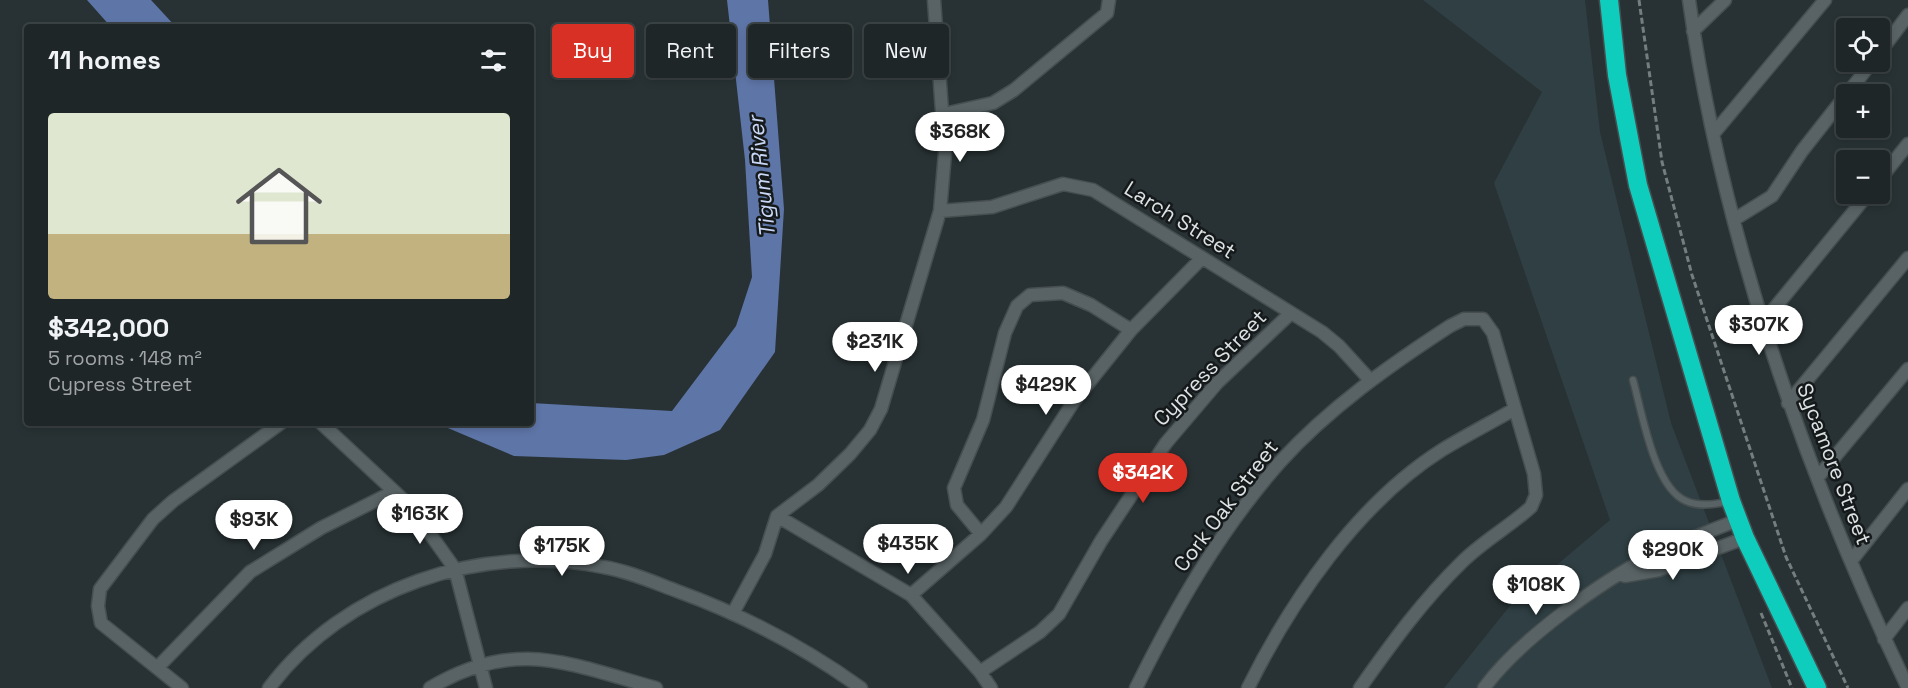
<!DOCTYPE html>
<meta charset="utf-8">
<style>
:root{--surface:#1e2627;--page:#2b3233;--text:#f1f3f6;--muted:#a1a5a7;--line:#3c4344;--accent:#d93025}
body{margin:0;font-family:"Space Grotesk",sans-serif;background:var(--page);color:var(--text);height:100vh;display:flex;flex-direction:column;font-size:22px;white-space:nowrap}
*{box-sizing:border-box;margin:0}
p{font-size:20px;color:var(--muted)}
.icon{flex:none;width:33px;height:33px;fill:none;stroke:currentColor;stroke-width:2;stroke-linecap:round;stroke-linejoin:round}
.map{position:relative;flex:1;overflow:hidden}
.sheet{position:absolute;left:24px;top:24px;width:510px;height:402px;display:flex;flex-direction:column;background:var(--surface);border-radius:6px;box-shadow:0 3px 9px #0003,0 0 0 2px var(--line)}
.sheet>*{flex:none}
.top-card{position:absolute;left:552px;top:24px;width:570px;height:54px;display:flex;gap:12px}
.tools{position:absolute;left:1836px;top:18px;display:grid;gap:12px}
.tools a{display:grid;place-items:center;width:54px;height:54px;border-radius:6px;background:var(--surface);box-shadow:0 3px 9px #0003,0 0 0 2px var(--line);font-size:30px}
.price{position:absolute;translate:-50% -51px;padding:0 14px;border-radius:21px;background:#fff;color:#222;font-size:20px;line-height:39px;filter:drop-shadow(0 2px 3px #0008)}
.price::after{content:'';position:absolute;left:50%;top:36px;width:18px;height:14px;margin-left:-9px;background:inherit;clip-path:polygon(0 0,100% 0,50% 100%)}
.price.current{background:var(--accent);color:#fff}
ul{padding:0;list-style:none}
li{display:grid;align-content:center;gap:12px;height:318px;padding:0 24px}
li span{display:grid;place-items:center;height:186px;border-radius:6px;color:#555}
li>.icon{margin-inline-start:auto}
span .icon{width:108px;height:108px;fill:#fffc;stroke-width:1}
li b{font-size:26px}
h2{display:flex;justify-content:space-between;align-items:center;height:72px;padding:0 24px;font-size:26px}
.chip{padding:0 21px;border-radius:6px;background:var(--surface);box-shadow:0 3px 9px #0003,0 0 0 2px var(--line);font-size:21px;line-height:54px}
.chip.current{background:var(--accent);color:#fff}
.map>svg:first-child{display:block}
.built{fill:#2f3f43}
.water{fill:#5e75a7}
.lines{fill:none;stroke-linecap:round;stroke-linejoin:round}
.lane-casing{stroke:#464e50;stroke-width:9}
.street-casing{stroke:#464e50;stroke-width:15}
.highway-casing{stroke:#464e50;stroke-width:21}
.path{stroke:#757d7f;stroke-width:3;stroke-dasharray:6 3;stroke-linecap:butt}
.lane{stroke:#596365;stroke-width:6}
.street{stroke:#596365;stroke-width:12}
.highway{stroke:#0ecdbc;stroke-width:18}
.labels{text-anchor:middle;stroke-width:5;stroke-linejoin:round;paint-order:stroke}
.street-label{font-size:21px;fill:#dde3e5;stroke:#15191a}
.water-label{font-size:22px;font-style:italic;fill:#cad8f7;stroke:#15191a}
</style>
<div class="map">
<svg width="1908" height="688" viewBox="0 0 1908 688">
<rect width="100%" height="100%" fill="#283234"/>
<path class="built" d="M1423 0H1585L1600 132 1671 423 1772 688H1444L1513 602 1610 520 1494 183 1542 92Z"/>
<path class="water" d="M87 0H151L176 27H111Z
M727 0H768L784 209 775 352 720 430 664 455 626 460 514 456 436 423H531V403L672 411 736 326 752 277 745 160Z"/>
<g class="lines">
<g class="lane-casing">
<path id="lane" d="M1633 380C1642 412 1654 488 1686 501 1700 507 1714 504 1728 502"/>
</g>
<g class="street-casing">
<path id="street" d="M1689 0C1722 235 1805 474 1908 688
M1693 31 1725 0
M1880 52 1908 15
M1847 94 1872 62
M944 114 993 103 1014 90 1107 13 1109 0
M1714 133 1825 0
M1880 179 1908 144
M940 211 992 207 1063 184 1093 190 1322 332 1339 346 1370 380
M1735 219 1772 196 1802 151 1846 95
M1764 321 1868 194
M1788 403 1908 258
M321 423 411 507 455 569 486 688
M1818 477 1908 369
M777 516 911 595 980 672 991 688
M981 534 957 505 954 488 983 420 1005 333 1017 306 1030 295 1063 293 1091 305 1131 330
M1851 561 1908 489
M1625 576 1659 570 1745 538
M911 595 981 534 1006 507 1074 401 1131 330 1202 258
M733 613 765 554 777 516 818 485 850 454 870 430 881 409 940 211 945 153 934 0
M1884 639 1908 608
M157 668 250 572 321 528 393 492
M980 672 1040 632 1059 614 1101 541 1166 443 1217 383 1291 313
M182 688 101 623 98 606 100 589 153 519 173 501 281 423
M269 688C345 587 481 543 603 567 628 571 653 582 677 591 743 615 804 647 861 688
M430 688C515 637 569 664 656 688
M1136 688C1176 607 1220 530 1280 462 1329 408 1390 365 1450 326L1464 319H1483L1493 333 1534 474 1536 495 1531 507C1509 527 1483 541 1462 562 1423 600 1391 644 1360 688
M1248 688C1291 601 1358 503 1442 450 1465 436 1490 423 1513 410
M1484 688C1519 640 1600 582 1653 555 1680 542 1710 531 1738 520"/>
</g>
<g class="highway-casing">
<path id="highway" d="M1609 0 1617 75 1638 185 1731 501 1745 538 1817 688"/>
</g>
<path class="path" d="M1639 0 1662 162 1692 275 1786 557 1848 688
M1761 613 1792 688"/>
<use href="#lane" class="lane"/>
<use href="#street" class="street"/>
<use href="#highway" class="highway"/>
</g>
<g class="labels">
<g class="street-label">
<text transform="translate(1180 220) rotate(32)" y="7">Larch Street</text>
<text transform="translate(1210 368) rotate(-46)" y="7">Cypress Street</text>
<text transform="translate(1834 464) rotate(69)" y="7">Sycamore Street</text>
<text transform="translate(1226 506) rotate(-53)" y="7">Cork Oak Street</text>
</g>
<g class="water-label">
<text transform="translate(761 177) rotate(-96)" y="8">Tigum River</text>
</g>
</g>
</svg>
<div class="tools">
<a><svg class="icon" aria-label="locate" viewBox="0 0 24 24"><circle cx="12" cy="12" r="6"/><path d="M12 2v4M12 18v4M2 12h4M18 12h4"/></svg></a>
<a>+</a>
<a>−</a>
</div>
<b class="price" style="left:960px;top:163px">$368K</b>
<b class="price" style="left:1759px;top:356px">$307K</b>
<b class="price" style="left:875px;top:373px">$231K</b>
<b class="price" style="left:1046px;top:416px">$429K</b>
<b class="price current" style="left:1143px;top:504px">$342K</b>
<b class="price" style="left:420px;top:545px">$163K</b>
<b class="price" style="left:254px;top:551px">$93K</b>
<b class="price" style="left:908px;top:575px">$435K</b>
<b class="price" style="left:562px;top:577px">$175K</b>
<b class="price" style="left:1673px;top:581px">$290K</b>
<b class="price" style="left:1536px;top:616px">$108K</b>
<div class="top-card">
<a class="chip current">Buy</a>
<a class="chip">Rent</a>
<a class="chip">Filters</a>
<a class="chip">New</a>
</div>
<section class="sheet">
<h2>11 homes<svg class="icon" aria-label="filters" viewBox="0 0 24 24"><path d="M4 7h16M4 17h16"/><circle cx="9" cy="7" r="2"/><circle cx="15" cy="17" r="2"/></svg></h2>
<ul>
<li><span style="background:linear-gradient(#dfe7d0 65%,#c2b280 0)"><svg class="icon" aria-label="home" viewBox="0 0 24 24"><path d="M3 11l9-7 9 7M6 9v11h12V9"/></svg></span><div><b>$342,000</b><p>5 rooms · 148 m²</p><p>Cypress Street</p></div></li>
</ul>
</section>
</div>
